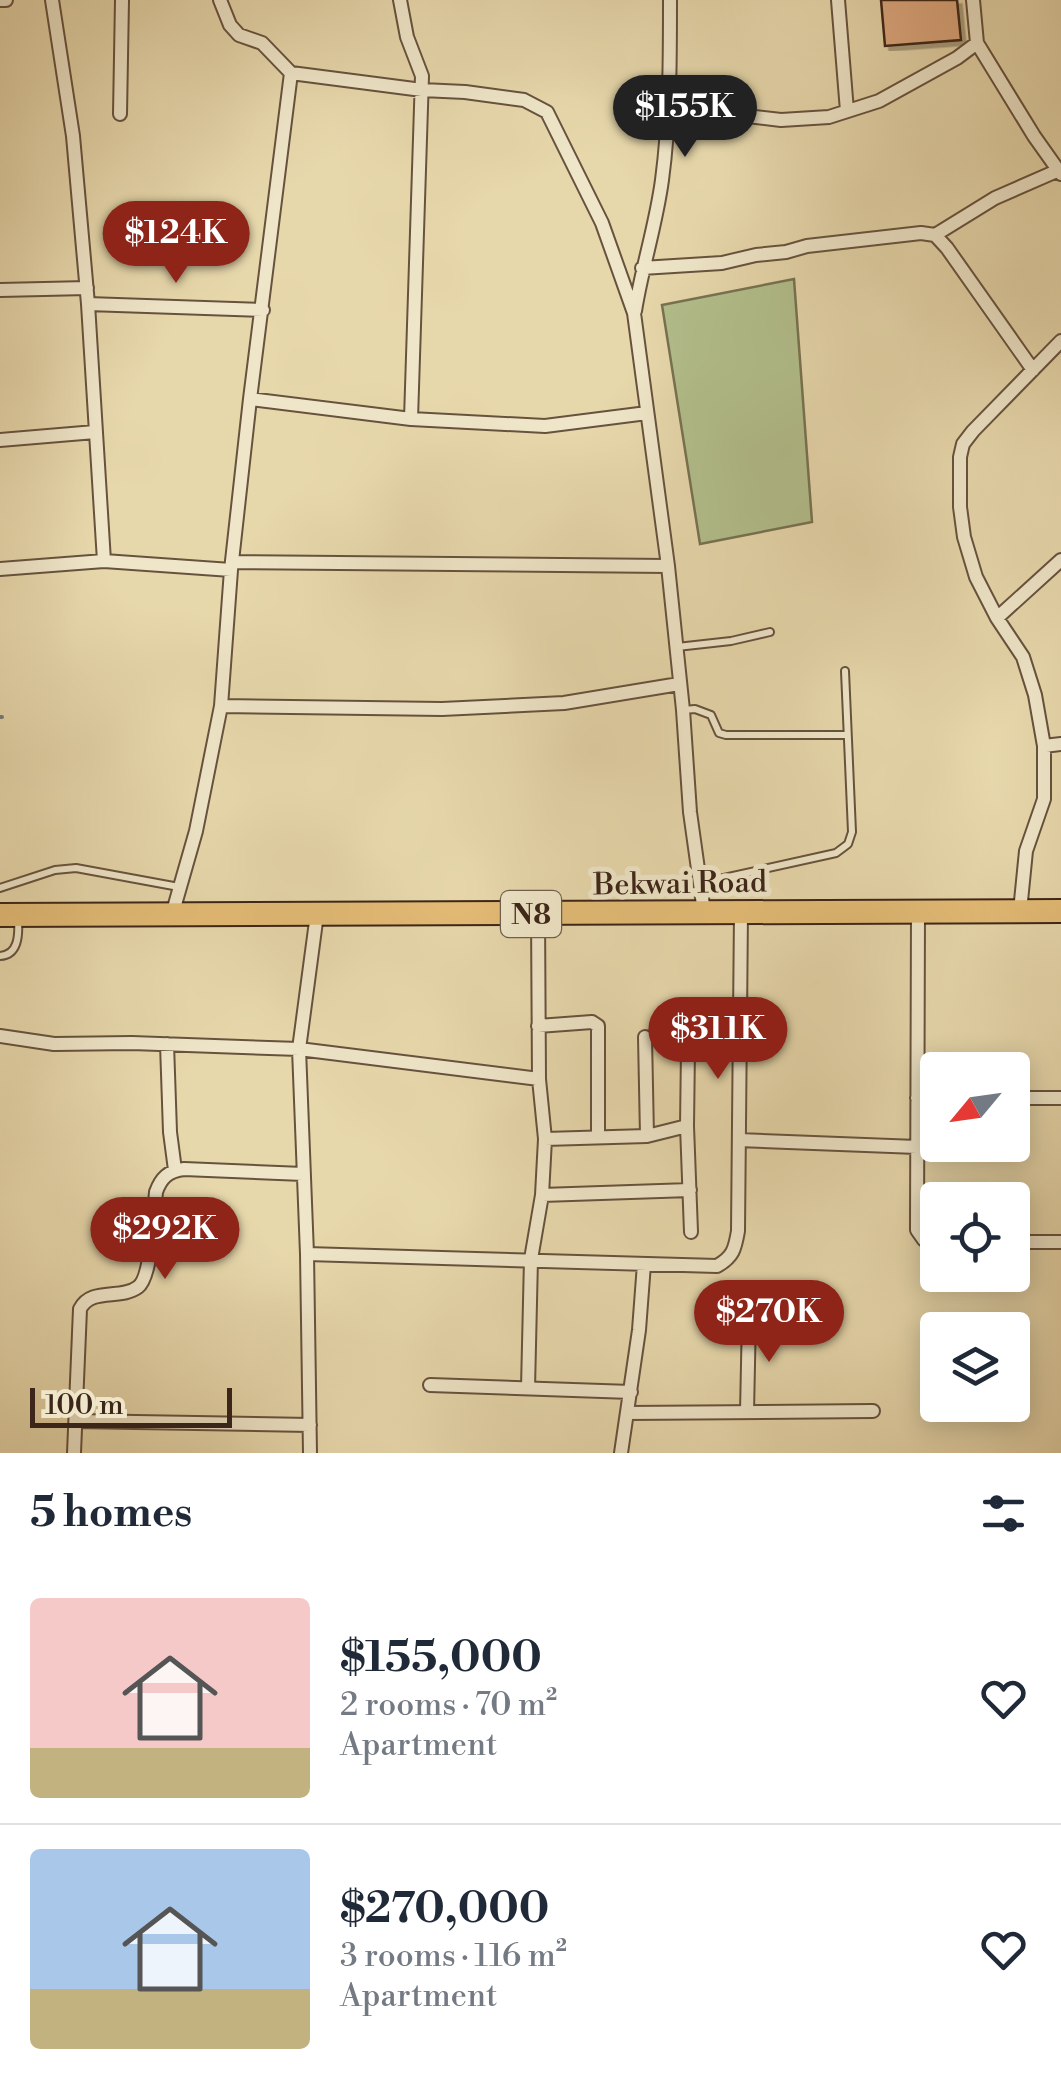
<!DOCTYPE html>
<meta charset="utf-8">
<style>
:root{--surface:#fff;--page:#f2f2f3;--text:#1f2937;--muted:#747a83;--line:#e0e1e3;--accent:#8f2418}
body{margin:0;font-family:"Libre Bodoni",serif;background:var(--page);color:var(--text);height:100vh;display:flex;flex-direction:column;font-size:38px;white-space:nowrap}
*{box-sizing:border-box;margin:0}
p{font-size:32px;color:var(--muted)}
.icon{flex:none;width:55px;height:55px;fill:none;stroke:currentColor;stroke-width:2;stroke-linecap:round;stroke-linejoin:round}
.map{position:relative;height:1453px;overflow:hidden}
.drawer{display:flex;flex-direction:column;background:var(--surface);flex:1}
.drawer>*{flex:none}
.needle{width:65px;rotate:241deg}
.controls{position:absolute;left:920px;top:1052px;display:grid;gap:20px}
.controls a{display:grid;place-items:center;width:110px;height:110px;border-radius:10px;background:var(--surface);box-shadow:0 5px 25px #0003;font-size:50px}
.scale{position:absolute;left:30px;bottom:25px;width:202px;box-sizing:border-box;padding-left:10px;border:5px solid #3c2519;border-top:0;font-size:28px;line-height:35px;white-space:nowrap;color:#3c2519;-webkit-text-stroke:8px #efe6c9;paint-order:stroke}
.price{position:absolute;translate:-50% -85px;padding:0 22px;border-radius:35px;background:var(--accent);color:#fff;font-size:32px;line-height:65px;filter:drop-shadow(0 2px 5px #0008)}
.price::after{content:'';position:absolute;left:50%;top:60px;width:30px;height:22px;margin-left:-15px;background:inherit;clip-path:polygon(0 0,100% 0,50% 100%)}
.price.current{background:#222;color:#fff}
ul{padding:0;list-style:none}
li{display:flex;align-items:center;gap:30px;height:250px;padding:0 30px}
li+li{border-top:2px solid var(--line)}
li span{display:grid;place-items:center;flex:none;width:280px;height:200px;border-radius:10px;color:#555}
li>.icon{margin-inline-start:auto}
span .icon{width:120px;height:120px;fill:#fffc;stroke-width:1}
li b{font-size:42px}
h2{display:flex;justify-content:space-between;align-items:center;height:120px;padding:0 30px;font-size:42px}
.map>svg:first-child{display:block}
.green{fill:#b2bf8c;stroke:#777252;stroke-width:2.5}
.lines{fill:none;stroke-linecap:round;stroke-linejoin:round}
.stream{stroke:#767c77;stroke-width:4}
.building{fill:#dea87f;stroke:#3c2519;stroke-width:2.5;filter:url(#shadow)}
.service-casing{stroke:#67523e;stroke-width:10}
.minor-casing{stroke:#67523e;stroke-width:16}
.trunk-casing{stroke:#3c2519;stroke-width:26}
.service{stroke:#efe6c9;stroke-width:6}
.minor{stroke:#efe6c9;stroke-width:12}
.trunk{stroke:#e4bc76;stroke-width:22}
.labels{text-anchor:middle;stroke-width:10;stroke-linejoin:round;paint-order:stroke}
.shield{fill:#efe6c9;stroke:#725f4e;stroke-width:2.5}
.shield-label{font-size:28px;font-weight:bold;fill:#3c2519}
.street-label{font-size:30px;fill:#3c2519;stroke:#efe6c9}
</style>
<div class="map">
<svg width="1061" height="1453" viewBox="0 0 1061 1453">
<defs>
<filter id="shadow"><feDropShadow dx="4.5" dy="4.5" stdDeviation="0" flood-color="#0004"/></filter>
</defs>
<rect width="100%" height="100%" fill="#e7d8ac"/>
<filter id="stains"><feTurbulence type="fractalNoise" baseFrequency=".002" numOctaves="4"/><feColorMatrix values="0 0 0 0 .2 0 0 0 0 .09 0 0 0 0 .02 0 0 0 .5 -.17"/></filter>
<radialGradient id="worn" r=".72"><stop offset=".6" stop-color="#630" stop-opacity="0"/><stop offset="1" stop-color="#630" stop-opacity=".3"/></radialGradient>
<path class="green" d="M794 279 812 522 700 544 662 305Z"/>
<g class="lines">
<path class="stream" d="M0 717H2"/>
</g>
<path class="building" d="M881 0H957L961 40 885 46Z"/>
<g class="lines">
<g class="service-casing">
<path id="service" d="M677 647 731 641 770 632
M683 710 695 709 711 715 719 733 726 735H847
M701 883 836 853 848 844 852 832 845 671
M0 888 55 870 76 868 179 887
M0 956C18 955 19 936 18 921"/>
</g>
<g class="minor-casing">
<path id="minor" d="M0 0H6
M52 0 73 136 88 304 104 561
M220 0 230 25 239 35 262 43 291 73 422 90 465 92 524 100 547 112 602 223 634 313 668 566 683 710 690 812 704 912
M400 0 407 37 422 76 411 419
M838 0 847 111
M973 0 977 43 1034 136 1061 174
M669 107 781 120 829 117 879 101 957 58 977 43
M120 114 122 0
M935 235 995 198 1059 170
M642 268 722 263 756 255 786 252 807 246 921 233 935 235 947 248 1033 370
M0 290 87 288
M88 304 263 310
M635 311C642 267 656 225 662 180 670 120 670 60 670 0
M250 399 411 419 545 426 647 413
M0 440 95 432
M232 562 668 566
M0 569 104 561 231 570
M997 618 1061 560
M221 706 442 709 564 703 679 684
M1044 746 1061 744
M918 911 917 1230 924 1240 938 1241
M1020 911 1026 851 1044 799V746L1035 695 1023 657 997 618 976 577 964 537 960 507V457L963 444 973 431 1061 341
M172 915 196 831 221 706 231 570 250 399 291 73
M538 1026 592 1022 598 1026V1137
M0 1036 54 1044 132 1043 299 1049 539 1079
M645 1037 647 1136
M167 1044 170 1132 175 1170
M917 1098H938
M1012 1098H1061
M687 1126 691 1232
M545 1139 647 1136 687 1126 688 1049 690 1043 700 1038 740 1037
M739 1140 917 1147
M542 1195 690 1190
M1012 1242H1061
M307 1254 717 1266C733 1257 735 1249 738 1231L741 912
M430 1385 631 1392
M528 1388 531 1259 542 1195 545 1139 539 1079 538 914
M747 1412 749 1316
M627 1413 873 1411
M76 1421 310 1425
M74 1453 80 1309C91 1287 121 1300 138 1287 152 1277 154 1211 156 1192 161 1178 168 1171 184 1169L303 1174
M310 1453 307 1254 299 1049 317 914
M621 1453 639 1330 644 1264"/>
</g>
<g class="trunk-casing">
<path id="trunk" d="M0 915 1061 911"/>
</g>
<use href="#service" class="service"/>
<use href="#minor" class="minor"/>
<use href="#trunk" class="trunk"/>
</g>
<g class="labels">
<rect class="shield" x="501" y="891" width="60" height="46" rx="8"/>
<g class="shield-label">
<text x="531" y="924">N8</text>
</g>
<g class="street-label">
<text transform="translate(680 883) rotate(-1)" y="10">Bekwai Road</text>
</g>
</g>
<rect width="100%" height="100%" filter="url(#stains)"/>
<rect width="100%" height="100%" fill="url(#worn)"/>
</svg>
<div class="controls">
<a><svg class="needle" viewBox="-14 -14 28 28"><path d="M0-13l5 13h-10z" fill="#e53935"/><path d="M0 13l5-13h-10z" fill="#747a83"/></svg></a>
<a><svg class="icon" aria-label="locate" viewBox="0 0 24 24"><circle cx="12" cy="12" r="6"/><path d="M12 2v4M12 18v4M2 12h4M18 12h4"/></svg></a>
<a><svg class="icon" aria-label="layers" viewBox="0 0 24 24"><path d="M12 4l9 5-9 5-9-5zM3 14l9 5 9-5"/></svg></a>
</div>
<div class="scale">100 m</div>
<b class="price current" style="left:685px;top:160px">$155K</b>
<b class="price" style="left:176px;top:286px">$124K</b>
<b class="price" style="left:718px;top:1082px">$311K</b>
<b class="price" style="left:165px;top:1282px">$292K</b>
<b class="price" style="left:769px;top:1365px">$270K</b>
</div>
<section class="drawer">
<h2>5 homes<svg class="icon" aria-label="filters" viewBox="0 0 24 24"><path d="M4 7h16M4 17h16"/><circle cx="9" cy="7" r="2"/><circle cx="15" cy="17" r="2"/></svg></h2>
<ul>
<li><span style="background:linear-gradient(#f6c9c9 75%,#c2b280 0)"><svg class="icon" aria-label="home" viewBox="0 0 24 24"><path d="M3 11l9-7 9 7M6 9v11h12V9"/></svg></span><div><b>$155,000</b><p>2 rooms · 70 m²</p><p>Apartment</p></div><svg class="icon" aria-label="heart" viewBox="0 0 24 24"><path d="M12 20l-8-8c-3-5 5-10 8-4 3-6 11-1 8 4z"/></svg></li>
<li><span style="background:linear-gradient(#a9c7e8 70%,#c2b280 0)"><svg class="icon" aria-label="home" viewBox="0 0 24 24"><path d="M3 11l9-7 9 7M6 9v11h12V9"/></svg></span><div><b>$270,000</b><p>3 rooms · 116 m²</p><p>Apartment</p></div><svg class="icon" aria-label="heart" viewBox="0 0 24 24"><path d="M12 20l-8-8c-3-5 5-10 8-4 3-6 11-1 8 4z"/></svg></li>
</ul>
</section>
